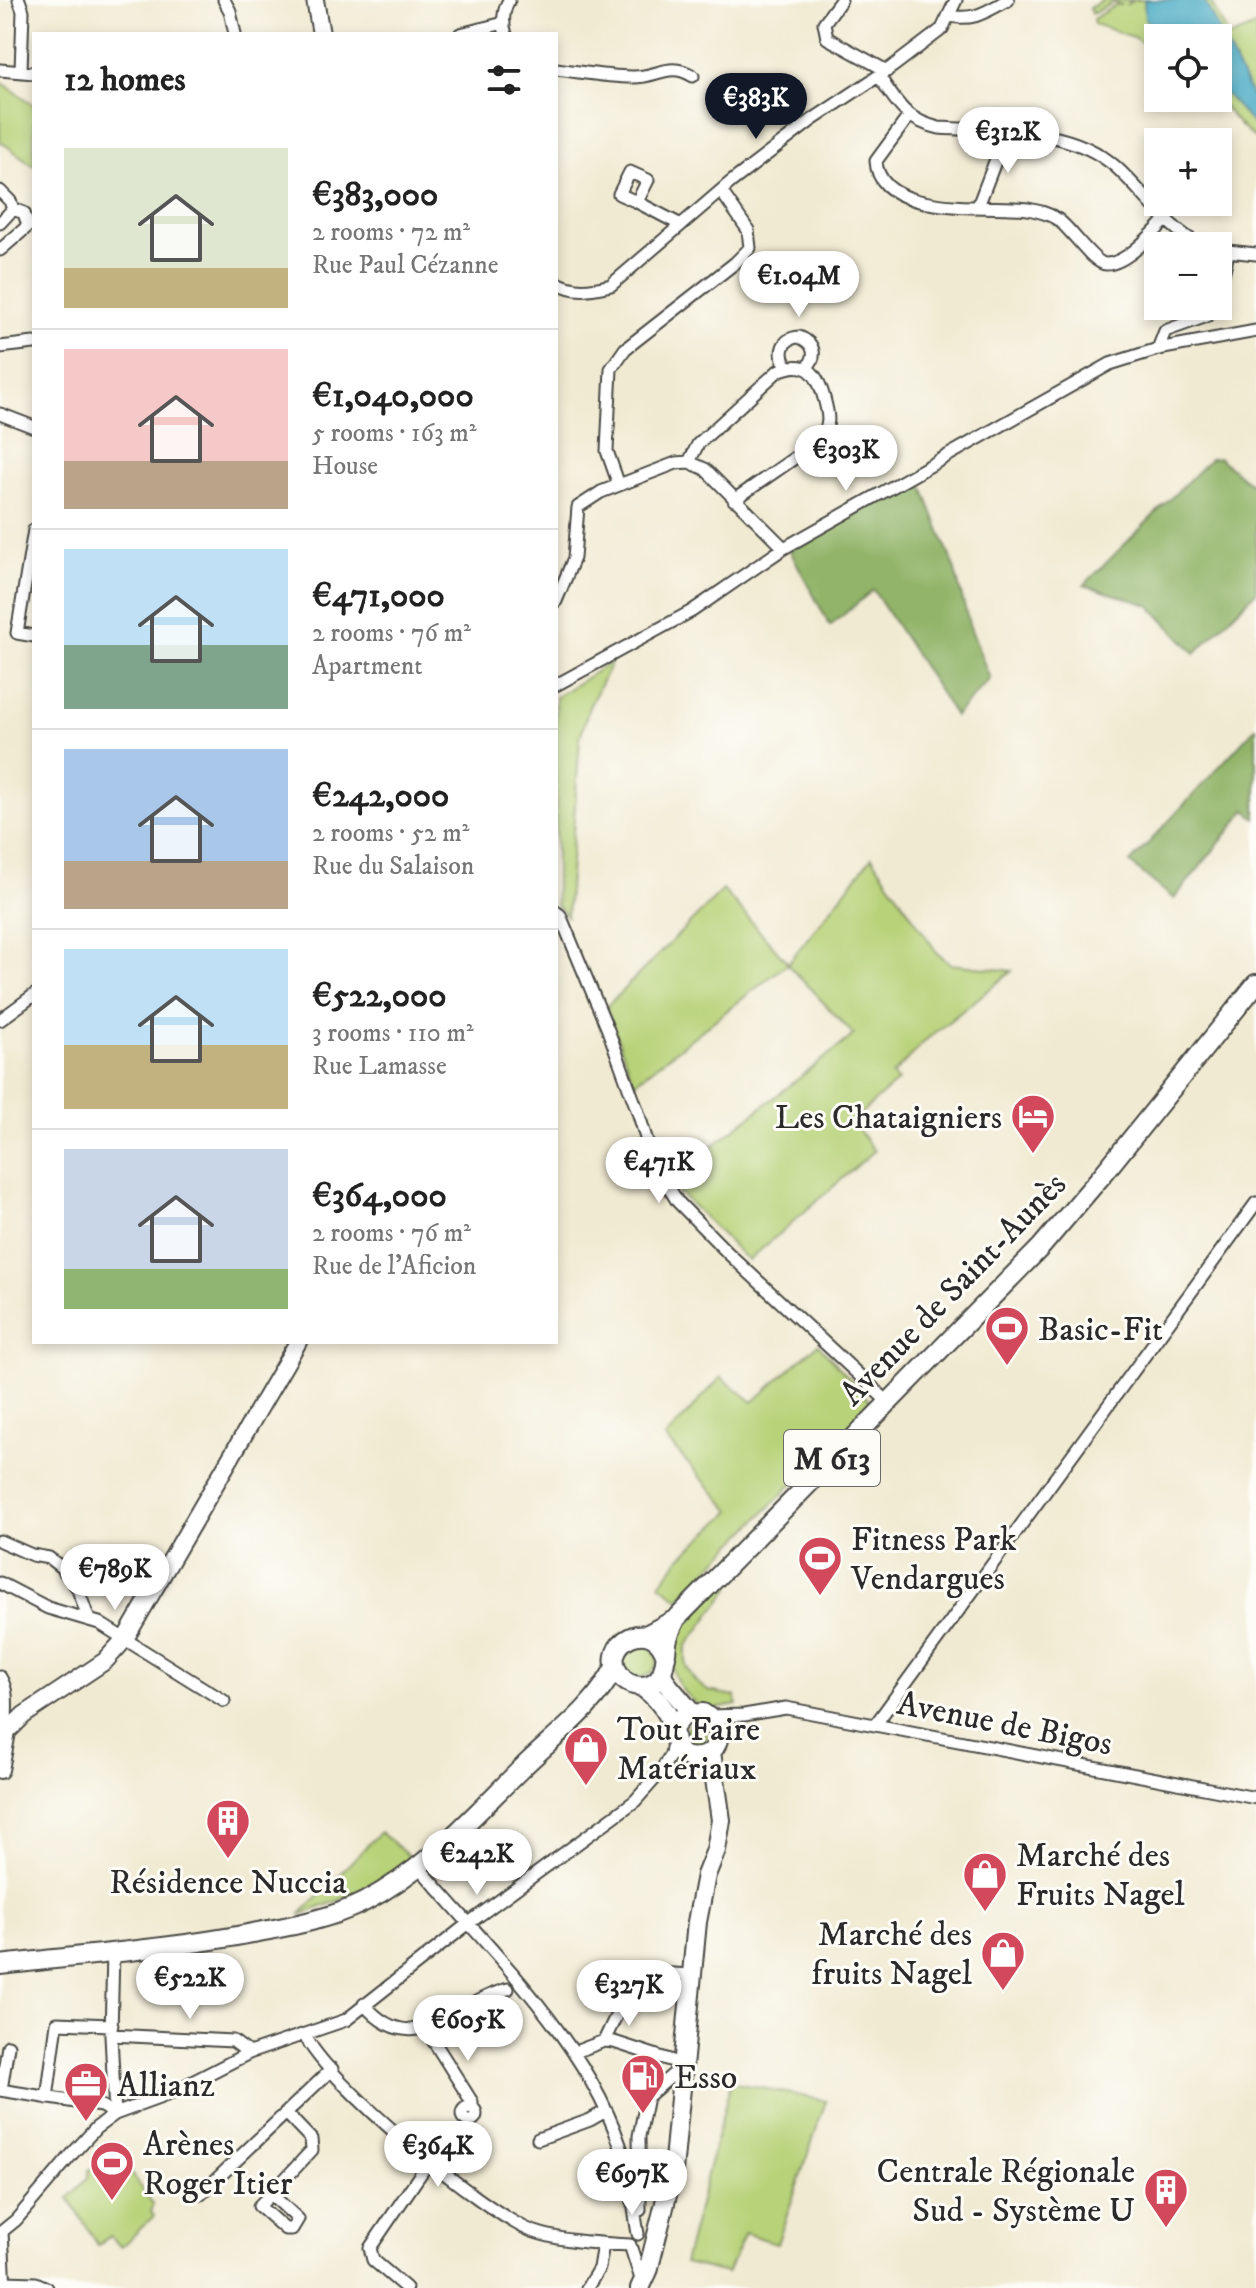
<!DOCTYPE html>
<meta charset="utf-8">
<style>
:root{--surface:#fff;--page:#f6f6f6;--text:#222;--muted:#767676;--line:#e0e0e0;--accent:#111827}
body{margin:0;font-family:"IM FELL DW Pica",serif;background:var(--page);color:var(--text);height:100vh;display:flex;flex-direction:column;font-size:30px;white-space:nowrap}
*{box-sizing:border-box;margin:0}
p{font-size:26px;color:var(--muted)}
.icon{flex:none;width:44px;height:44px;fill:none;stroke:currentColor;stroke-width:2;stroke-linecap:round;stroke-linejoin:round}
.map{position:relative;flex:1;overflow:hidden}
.drawer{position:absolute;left:32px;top:32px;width:526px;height:1312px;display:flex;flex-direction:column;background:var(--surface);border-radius:0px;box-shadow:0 4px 12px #0003}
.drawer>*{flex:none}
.fabs{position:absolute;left:1144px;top:24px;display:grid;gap:16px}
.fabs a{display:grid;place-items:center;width:88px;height:88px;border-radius:0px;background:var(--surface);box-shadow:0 4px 12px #0003;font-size:40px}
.price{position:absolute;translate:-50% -68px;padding:0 18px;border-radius:28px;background:#fff;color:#222;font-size:26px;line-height:52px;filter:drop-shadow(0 2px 4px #0008)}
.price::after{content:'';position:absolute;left:50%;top:48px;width:24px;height:18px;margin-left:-12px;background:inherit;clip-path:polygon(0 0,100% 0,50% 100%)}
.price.on{background:var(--accent);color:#fff}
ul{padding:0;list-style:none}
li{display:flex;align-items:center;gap:24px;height:200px;padding:0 32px}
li+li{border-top:2px solid var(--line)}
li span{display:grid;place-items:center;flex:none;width:224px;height:160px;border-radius:0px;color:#555}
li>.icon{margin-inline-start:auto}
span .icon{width:96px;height:96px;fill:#fffc;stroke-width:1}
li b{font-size:34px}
h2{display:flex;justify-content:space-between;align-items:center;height:96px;padding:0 32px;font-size:34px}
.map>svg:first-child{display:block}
.green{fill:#b7d278;stroke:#717e52;stroke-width:2}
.forest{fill:#91b468;stroke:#5e704a;stroke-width:2}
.water{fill:#43a8c3;stroke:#376a77;stroke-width:2}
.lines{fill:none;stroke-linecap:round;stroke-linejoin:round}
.street-casing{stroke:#494844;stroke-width:15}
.secondary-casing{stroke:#494844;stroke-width:20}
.primary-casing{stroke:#494844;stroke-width:22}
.street{stroke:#fff;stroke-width:11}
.secondary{stroke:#fff;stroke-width:16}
.primary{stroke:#fff;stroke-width:18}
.labels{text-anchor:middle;stroke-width:6;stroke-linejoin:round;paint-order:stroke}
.shield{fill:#fdfcf7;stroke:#6a6a68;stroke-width:2}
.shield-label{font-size:32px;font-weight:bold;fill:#2b2b2b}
.poi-label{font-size:34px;fill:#2b2b2b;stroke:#fdfcf7;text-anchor:start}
.street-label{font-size:34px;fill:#2b2b2b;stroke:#fdfcf7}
</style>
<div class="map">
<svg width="1256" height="2288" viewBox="0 0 1256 2288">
<rect width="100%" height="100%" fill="#fdfcf7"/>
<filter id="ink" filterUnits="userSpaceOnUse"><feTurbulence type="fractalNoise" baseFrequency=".0125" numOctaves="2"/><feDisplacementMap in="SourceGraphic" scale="16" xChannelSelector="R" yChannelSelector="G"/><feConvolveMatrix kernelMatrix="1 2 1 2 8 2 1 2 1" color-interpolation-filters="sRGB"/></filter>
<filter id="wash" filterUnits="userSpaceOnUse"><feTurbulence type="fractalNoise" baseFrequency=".006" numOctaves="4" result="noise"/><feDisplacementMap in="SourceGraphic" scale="32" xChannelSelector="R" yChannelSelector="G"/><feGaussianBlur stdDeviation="1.8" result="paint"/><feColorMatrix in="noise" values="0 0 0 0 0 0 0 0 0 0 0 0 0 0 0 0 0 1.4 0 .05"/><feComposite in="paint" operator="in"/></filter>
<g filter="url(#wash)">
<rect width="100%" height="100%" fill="#f1ead2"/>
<path class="green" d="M1104 0H1132L1126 5 1134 0H1210L1229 37 1256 26V139L1240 126 1216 98H1218V38H1158V53L1133 37 1094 24 1093 19 1116 5H1122L1114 2 1092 14 1089 8Z
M0 81 34 105V166L0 141Z
M612 661 589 707 580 738 567 916 556 905V697Z
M872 857 938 954 951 964 1012 971 927 1039 892 1075 898 1081 852 1121 874 1151 748 1261 668 1181 854 1035 787 964 634 1083 606 1007 723 890 788 963Z
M818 1344 872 1403 679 1599 660 1584 680 1558 731 1511 665 1438 721 1377 753 1402Z
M726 1583 730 1588 686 1647V1666L695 1681 708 1691 735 1696 737 1705C730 1706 720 1709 712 1709 684 1707 662 1664 675 1640 682 1626 714 1596 726 1583Z
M623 1660a17 17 0 1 1 34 0a17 17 0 1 1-34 0Z
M683 1735a12 12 0 1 1 24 0a12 12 0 1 1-24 0Z
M380 1832 413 1860 343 1899 300 1915Z
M731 2082 826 2101 777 2244 745 2233 727 2273 684 2263Z
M120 2159 153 2204 151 2212 154 2216 121 2247 110 2236 98 2245 69 2198 88 2177 89 2170C98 2162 110 2167 120 2159Z"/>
<path class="forest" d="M1219 458 1256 488V592L1195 653 1149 605 1084 585 1210 459Z
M919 477 954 567 969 624 990 679 955 716 873 590 830 626 790 551Z
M1256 727V818L1246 810 1174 899 1130 863Z"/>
<path class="water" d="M1144 0H1204L1256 105V128L1218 86V38H1168L1145 19Z"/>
</g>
<g filter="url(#ink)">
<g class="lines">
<g class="street-casing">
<path id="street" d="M19 0 23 11 21 71
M224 0 230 11 235 34
M841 0 824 23 827 38 887 71
M949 16C975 21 985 12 1008 0
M460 34 504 23
M506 34C502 24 503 10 509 0
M556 69C581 72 607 77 632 77 658 78 668 61 693 76
M0 70 34 73
M879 76C897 103 905 120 939 128 997 132 1069 125 1116 167 1146 194 1165 227 1202 246
M909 116 876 161C879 218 989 204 1028 209 1038 211 1048 213 1057 219 1070 227 1093 264 1106 264 1126 264 1152 234 1165 221
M0 191 10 201 13 209
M637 202 619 194 630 172 648 180 637 202 681 225
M978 206 1006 133
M0 223 13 209
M0 250 28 226 24 213 13 209
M1218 250 1256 254
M556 282C575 293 590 290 611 285L731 182 812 120 892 67 942 29 956 0
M1218 296 1228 253
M0 347 34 343
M1158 349 1165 331 1207 316 1215 306
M788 367C777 354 782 338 799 337 815 343 818 357 806 368
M0 414 34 427
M689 462 698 444 778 371C807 359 817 372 824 398 829 416 831 426 819 441L734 500
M619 485 607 451 611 369 625 349 735 263 750 248 748 230 721 191
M34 530 17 633 34 636
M556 601 574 558 578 507 601 492 676 463 689 462 705 469 784 548
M556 685 692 611 784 548 1110 364 1158 349 1256 331
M556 912 560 915 608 1030 638 1112 653 1161 677 1201 728 1253 888 1402
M0 1020 34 995
M0 1541 32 1555 49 1558 62 1568 77 1587 88 1617
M0 1583 48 1608 99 1623 224 1701
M0 1677C11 1694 4 1713 7 1732
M709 1716 744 1715 786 1708 1256 1798
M875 1725 1256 1203
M419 1867C493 1954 594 2048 625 2161 631 2185 634 2210 638 2234
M113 1952 111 2035 115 2114
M364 2004C414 2064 455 2002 508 1989
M426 2029 472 2102V2108
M111 2035 233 2041 249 2053
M305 2035C326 2082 484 2213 532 2231 563 2242 598 2243 630 2245
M604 2041 637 1972 691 1975
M575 2052 604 2041 614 2042 685 2065
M0 2090 101 2106 115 2114
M1 2090 8 2046
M47 2098 57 2023 112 2025
M462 2114a7 7 0 1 1 14 0a7 7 0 1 1-14 0Z
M538 2139 590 2120 604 2112
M201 2194 332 2069
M271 2194 259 2206 285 2229H292L298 2219 271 2194 312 2150 311 2139 286 2113
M640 2210 639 2136 647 2097 684 2065
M2 2232 5 2288
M0 2233 16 2220 73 2153 96 2128 115 2114 167 2095 249 2053 346 2020 469 1923 635 1801 659 1774 671 1754 673 1742
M630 2245 642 2282
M5 2282 36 2283 47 2288
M406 2288 373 2260 370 2248 430 2160
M587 2288 599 2268 603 2244"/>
</g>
<g class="secondary-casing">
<path id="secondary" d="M315 0 321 34
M0 1770 7 1732 24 1715 105 1661 125 1639 298 1342"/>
</g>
<g class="primary-casing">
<path id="primary" d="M646 1635 676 1619 1041 1247 1104 1173 1256 984
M666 1657C654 1612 597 1644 620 1675 624 1682 633 1686 641 1686 666 1685 665 1661 667 1643 668 1635 673 1627 676 1619
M662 1674 667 1684 691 1712
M641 1686C652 1694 664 1706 670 1719 678 1733 668 1762 700 1757 706 1756 711 1753 715 1747 720 1739 719 1731 716 1723L703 1713 685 1714 674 1727
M0 1965C85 1955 170 1949 253 1933 291 1926 330 1919 364 1902 427 1869 471 1818 521 1769 554 1736 594 1709 615 1667
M640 2288 648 2271 673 2171 697 1922 706 1875 716 1850 721 1820 711 1752"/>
</g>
<use href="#street" class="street"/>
<use href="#secondary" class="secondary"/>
<use href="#primary" class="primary"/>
</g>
</g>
<defs>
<g id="hotel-pin" transform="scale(2.3)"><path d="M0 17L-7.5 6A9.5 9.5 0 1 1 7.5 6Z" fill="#d1495b" stroke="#fdfcf7"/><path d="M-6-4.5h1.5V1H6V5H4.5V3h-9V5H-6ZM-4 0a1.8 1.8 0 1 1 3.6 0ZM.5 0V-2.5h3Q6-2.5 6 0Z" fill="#fff"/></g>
<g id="stadium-pin" transform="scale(2.3)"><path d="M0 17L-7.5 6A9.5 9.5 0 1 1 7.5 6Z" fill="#d1495b" stroke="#fdfcf7"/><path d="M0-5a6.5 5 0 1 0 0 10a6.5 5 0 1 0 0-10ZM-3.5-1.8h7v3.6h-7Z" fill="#fff"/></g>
<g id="shop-pin" transform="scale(2.3)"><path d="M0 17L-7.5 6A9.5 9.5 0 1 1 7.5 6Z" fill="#d1495b" stroke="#fdfcf7"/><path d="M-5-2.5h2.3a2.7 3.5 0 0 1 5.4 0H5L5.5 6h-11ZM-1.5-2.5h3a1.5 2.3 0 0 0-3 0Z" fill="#fff"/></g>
<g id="building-pin" transform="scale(2.3)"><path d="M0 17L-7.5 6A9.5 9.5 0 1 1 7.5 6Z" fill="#d1495b" stroke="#fdfcf7"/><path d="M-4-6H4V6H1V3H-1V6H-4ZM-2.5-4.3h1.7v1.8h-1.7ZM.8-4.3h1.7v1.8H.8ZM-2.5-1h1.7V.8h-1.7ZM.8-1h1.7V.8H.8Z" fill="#fff"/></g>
<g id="fuel-pin" transform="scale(2.3)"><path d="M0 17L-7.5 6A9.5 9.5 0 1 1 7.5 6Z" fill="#d1495b" stroke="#fdfcf7"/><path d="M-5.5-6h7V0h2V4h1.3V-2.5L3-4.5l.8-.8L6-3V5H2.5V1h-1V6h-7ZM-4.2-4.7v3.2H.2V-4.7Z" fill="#fff"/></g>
<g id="office-pin" transform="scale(2.3)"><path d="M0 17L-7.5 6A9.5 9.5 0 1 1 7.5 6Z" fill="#d1495b" stroke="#fdfcf7"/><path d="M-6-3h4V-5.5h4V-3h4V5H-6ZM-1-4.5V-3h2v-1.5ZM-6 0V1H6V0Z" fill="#fff"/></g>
</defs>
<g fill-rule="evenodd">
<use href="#hotel-pin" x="1033" y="1116"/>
<use href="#stadium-pin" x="1007" y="1328"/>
<use href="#stadium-pin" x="820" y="1558"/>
<use href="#shop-pin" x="586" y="1748"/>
<use href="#building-pin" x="228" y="1821"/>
<use href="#shop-pin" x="985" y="1874"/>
<use href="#shop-pin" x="1003" y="1953"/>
<use href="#fuel-pin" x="643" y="2076"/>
<use href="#office-pin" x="86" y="2084"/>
<use href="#stadium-pin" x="112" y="2163"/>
<use href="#building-pin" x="1166" y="2190"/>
</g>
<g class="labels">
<rect class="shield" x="784" y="1430" width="96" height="56" rx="6"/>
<g class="shield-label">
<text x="832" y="1469">M 613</text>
</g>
<g class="poi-label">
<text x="1002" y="1128" text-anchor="end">Les Chataigniers</text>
<text x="1038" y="1340">Basic-Fit</text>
<text x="851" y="1550">Fitness Park<tspan x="851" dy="39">Vendargues</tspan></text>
<text x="617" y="1740">Tout Faire<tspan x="617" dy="39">Matériaux</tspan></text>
<text x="1016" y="1866">Marché des<tspan x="1016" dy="39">Fruits Nagel</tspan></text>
<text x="228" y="1893" text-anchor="middle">Résidence Nuccia</text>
<text x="972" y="1945" text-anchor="end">Marché des<tspan x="972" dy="39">fruits Nagel</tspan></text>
<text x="674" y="2088">Esso</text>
<text x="117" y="2096">Allianz</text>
<text x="143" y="2155">Arènes<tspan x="143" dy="39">Roger Itier</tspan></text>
<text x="1135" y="2182" text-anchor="end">Centrale Régionale<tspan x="1135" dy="39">Sud - Système U</tspan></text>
</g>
<g class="street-label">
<text transform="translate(952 1288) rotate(-46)" y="12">Avenue de Saint-Aunès</text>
<text transform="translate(1005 1722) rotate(11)" y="12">Avenue de Bigos</text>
</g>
</g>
</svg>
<div class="fabs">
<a><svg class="icon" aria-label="locate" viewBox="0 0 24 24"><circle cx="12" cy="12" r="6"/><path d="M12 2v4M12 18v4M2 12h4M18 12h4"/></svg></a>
<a>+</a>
<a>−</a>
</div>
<b class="price on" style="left:756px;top:141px">€383K</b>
<b class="price" style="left:1008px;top:175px">€312K</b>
<b class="price" style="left:799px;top:319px">€1.04M</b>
<b class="price" style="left:846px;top:493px">€303K</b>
<b class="price" style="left:659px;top:1205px">€471K</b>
<b class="price" style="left:115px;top:1612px">€789K</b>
<b class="price" style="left:477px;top:1897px">€242K</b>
<b class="price" style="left:190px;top:2021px">€522K</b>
<b class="price" style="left:629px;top:2028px">€327K</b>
<b class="price" style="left:468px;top:2063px">€605K</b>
<b class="price" style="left:438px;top:2189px">€364K</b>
<b class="price" style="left:632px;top:2217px">€697K</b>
<section class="drawer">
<h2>12 homes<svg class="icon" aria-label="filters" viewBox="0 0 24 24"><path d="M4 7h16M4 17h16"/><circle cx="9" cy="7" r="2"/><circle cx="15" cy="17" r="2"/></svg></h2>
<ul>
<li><span style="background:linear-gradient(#dfe7d0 75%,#c2b280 0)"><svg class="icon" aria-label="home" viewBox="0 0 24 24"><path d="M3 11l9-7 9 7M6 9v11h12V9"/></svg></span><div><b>€383,000</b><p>2 rooms · 72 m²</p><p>Rue Paul Cézanne</p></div></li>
<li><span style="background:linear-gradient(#f6c9c9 70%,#b9a48a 0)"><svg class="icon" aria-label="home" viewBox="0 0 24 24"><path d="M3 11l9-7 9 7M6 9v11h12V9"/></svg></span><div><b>€1,040,000</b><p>5 rooms · 163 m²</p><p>House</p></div></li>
<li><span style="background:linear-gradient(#bfe0f5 60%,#7fa58c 0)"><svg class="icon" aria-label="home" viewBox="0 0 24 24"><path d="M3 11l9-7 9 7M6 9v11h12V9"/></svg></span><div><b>€471,000</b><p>2 rooms · 76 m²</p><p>Apartment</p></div></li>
<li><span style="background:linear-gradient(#a9c7e8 70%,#b9a48a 0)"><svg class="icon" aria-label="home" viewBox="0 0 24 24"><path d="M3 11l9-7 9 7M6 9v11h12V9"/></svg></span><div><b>€242,000</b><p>2 rooms · 52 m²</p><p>Rue du Salaison</p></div></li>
<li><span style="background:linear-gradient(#bfe0f5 60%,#c2b280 0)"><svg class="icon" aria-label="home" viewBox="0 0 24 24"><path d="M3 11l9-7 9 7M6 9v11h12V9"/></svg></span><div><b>€522,000</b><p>3 rooms · 110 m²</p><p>Rue Lamasse</p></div></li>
<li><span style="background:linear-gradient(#c9d6e8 75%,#8fb573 0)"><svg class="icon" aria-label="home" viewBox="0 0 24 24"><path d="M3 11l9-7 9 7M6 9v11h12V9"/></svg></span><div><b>€364,000</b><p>2 rooms · 76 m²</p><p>Rue de l'Aficion</p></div></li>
</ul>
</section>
</div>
